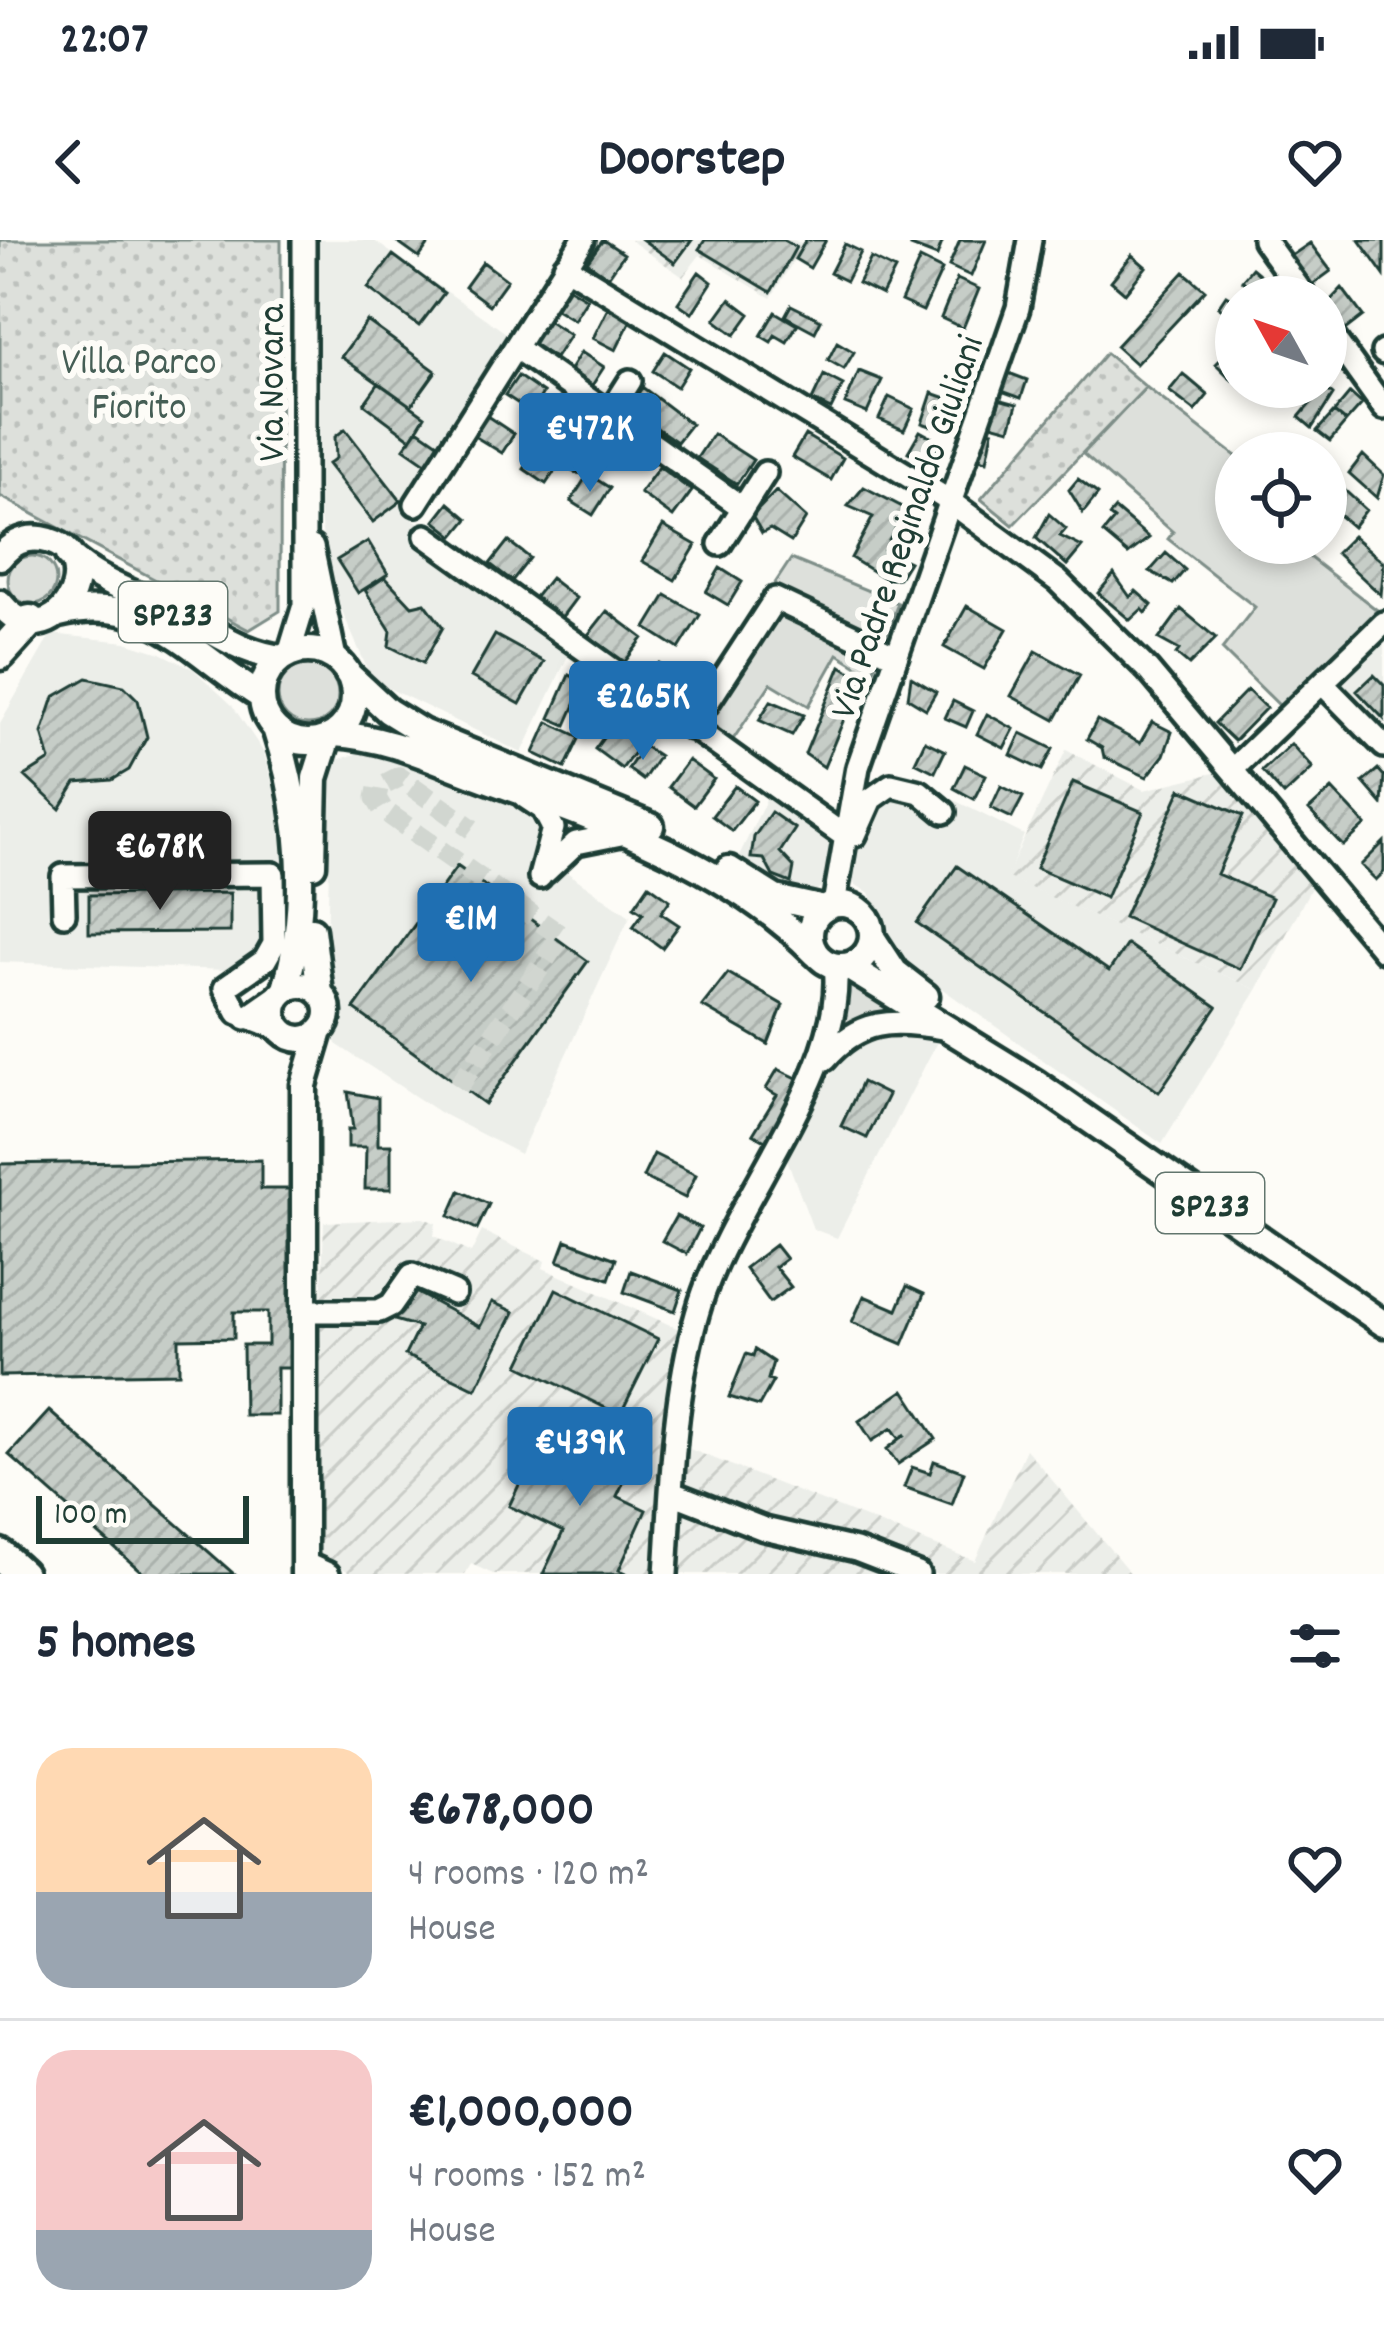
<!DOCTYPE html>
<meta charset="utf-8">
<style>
:root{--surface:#fff;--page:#f6f6f7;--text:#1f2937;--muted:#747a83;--line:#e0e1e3;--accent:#1f6fb2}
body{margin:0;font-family:Dekko,sans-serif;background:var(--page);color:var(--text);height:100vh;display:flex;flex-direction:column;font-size:45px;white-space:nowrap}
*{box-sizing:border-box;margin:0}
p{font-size:39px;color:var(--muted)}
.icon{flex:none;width:66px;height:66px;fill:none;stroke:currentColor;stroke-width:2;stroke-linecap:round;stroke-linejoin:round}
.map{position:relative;height:1334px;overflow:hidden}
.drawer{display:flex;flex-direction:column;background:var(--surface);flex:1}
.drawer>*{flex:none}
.needle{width:78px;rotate:310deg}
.fabs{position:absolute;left:1215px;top:36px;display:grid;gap:24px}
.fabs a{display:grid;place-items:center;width:132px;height:132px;border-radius:50%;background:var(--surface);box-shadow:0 6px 18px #0003;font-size:60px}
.scale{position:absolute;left:36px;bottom:30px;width:213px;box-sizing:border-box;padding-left:12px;border:6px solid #1f3d34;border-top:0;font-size:33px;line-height:42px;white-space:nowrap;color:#1f3d34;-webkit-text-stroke:9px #fdfcf7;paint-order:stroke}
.price{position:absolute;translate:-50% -102px;padding:0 27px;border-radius:12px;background:var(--accent);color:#fff;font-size:39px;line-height:78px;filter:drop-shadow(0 3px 6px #0008)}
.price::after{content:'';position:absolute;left:50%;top:72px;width:36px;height:27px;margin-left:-18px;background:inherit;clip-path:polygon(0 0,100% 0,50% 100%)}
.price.selected{background:#222;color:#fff}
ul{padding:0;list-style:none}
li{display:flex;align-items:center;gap:36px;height:300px;padding:0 36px}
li+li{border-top:3px solid var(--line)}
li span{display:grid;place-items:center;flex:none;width:336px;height:240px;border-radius:36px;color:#555}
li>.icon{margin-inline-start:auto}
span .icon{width:144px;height:144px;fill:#fffc;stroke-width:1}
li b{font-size:51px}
h2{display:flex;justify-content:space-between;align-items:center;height:144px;padding:0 36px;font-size:51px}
.status{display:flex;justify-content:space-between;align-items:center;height:84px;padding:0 60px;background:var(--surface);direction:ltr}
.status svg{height:33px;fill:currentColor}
header{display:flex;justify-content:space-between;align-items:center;height:156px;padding:0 36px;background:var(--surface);font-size:54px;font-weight:700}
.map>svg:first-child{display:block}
.built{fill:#eceee9}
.industrial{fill:url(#industrial-furrows)}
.green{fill:#dde0db;stroke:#7e8e88;stroke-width:3}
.garden{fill:url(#garden-dots);stroke:#7e8e88;stroke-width:3}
.building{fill:url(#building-hatch);stroke:#1f3d34;stroke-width:3}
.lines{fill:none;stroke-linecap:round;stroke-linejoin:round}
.minor-tunnel{stroke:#d1d6d0;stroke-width:21;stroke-dasharray:21 10;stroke-linecap:butt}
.minor-casing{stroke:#1f3d34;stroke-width:30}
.major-casing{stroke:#1f3d34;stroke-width:33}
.highway-casing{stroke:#1f3d34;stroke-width:39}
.minor{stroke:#fdfcf7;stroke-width:21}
.major{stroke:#fdfcf7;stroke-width:24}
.highway{stroke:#fdfcf7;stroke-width:30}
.labels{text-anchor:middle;stroke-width:12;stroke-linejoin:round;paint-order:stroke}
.shield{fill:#fdfcf7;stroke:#62766e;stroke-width:3}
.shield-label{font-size:36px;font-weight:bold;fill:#1f3d34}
.park-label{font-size:39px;fill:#455e55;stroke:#fdfcf7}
.street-label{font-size:39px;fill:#1f3d34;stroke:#fdfcf7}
</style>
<div class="status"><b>22:07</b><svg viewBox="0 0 49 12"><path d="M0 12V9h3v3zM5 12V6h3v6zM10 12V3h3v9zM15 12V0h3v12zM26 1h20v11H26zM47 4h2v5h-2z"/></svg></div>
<header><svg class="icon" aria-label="back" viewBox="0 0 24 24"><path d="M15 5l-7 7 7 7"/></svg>Doorstep<svg class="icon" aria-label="heart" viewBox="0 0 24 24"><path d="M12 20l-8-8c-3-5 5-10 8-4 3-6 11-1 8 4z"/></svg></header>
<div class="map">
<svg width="1384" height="1334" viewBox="0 0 1384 1334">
<defs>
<pattern id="industrial-furrows" width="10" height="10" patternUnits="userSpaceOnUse" patternTransform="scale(3)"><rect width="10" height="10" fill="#eceee9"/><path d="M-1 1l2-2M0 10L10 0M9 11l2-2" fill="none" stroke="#cacdc8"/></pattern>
<pattern id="garden-dots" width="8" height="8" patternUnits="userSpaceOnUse" patternTransform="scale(3)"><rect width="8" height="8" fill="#dde0db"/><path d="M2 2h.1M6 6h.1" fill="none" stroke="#bdc1bd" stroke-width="1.8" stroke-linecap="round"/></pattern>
<pattern id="building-hatch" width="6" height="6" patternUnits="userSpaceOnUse" patternTransform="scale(3)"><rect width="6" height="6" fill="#c6cdc7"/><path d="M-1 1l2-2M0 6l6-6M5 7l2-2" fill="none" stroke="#aab1ac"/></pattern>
</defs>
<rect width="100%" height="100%" fill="#fdfcf7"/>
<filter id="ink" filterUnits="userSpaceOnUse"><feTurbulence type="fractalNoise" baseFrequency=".00833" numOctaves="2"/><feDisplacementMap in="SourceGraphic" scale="24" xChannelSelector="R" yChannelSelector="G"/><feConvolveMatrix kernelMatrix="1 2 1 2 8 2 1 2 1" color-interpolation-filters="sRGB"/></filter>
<g filter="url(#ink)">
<path class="built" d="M314 0H373L516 100 404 272 576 399 522 513 372 440 330 343 319 272Z
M51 394 126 402 161 413 193 429 232 465 264 513 294 623 285 732 0 722V483Z
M1384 397V497L1335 446Z
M369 510 585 594 565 631 630 676 520 914 439 872 336 804 327 709 331 537 337 520Z
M918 542 1024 595 1007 637 1257 750 1162 904 900 719 870 653 840 636 803 658H788L735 624 767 558 845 615 862 566Z
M892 789 938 800 837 998 813 989 784 911 848 807Z"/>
<path class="industrial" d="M630 0H794L803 5 771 58 700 15 683 37Z
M1066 510 1144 550 1218 532 1313 644 1257 750 1006 637Z
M423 978 436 983 434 996 471 1013 482 991 545 1021 543 1028 679 1089 665 1167 654 1334H493L471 1324 465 1334H353L313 1312 324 982Z
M687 1208 975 1321 1026 1209 1131 1334H679Z"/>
<path class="green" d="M1146 147 1236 216V303H1291L1377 370 1282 468 1222 409 1255 367 1168 299 1173 292 1083 214Z
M8 340a24 24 0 1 1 48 0a24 24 0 1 1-48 0Z
M791 319 898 363 872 435 838 414 809 466 771 443 730 504 688 475Z
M278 455a30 30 0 1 1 60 0a30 30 0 1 1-60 0Z
M841 738 921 778 834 798 844 768Z"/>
<path class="garden" d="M0 0H281L280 371 249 390 0 256Z
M1106 113 1146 147 1013 285 981 259Z"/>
<path class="building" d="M394 0H432L419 18Z
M603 0 624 14 608 37 587 22Z
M643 0H692L675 23Z
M705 0H783L796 7 771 52 699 9Z
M806 0H826L810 28 795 19Z
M913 0H943L937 16 911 6Z
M960 0H986L971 36 949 26Z
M1359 0H1384V35Z
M1310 3 1331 31 1312 45 1291 16Z
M845 4 861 12 846 41 830 33Z
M393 15 444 53 419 86 368 48Z
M1132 15 1146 27 1125 53 1111 41Z
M871 18 895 30 882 55 858 43Z
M920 19 942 30 923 71 901 61Z
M483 22 507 40 489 65 465 47Z
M1252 28 1272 45 1261 57 1242 40Z
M699 32 712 42 692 73 678 63Z
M1184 32 1205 50 1136 124 1116 106Z
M957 39 979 49 963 88 941 78Z
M564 45 587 59 574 80 551 66Z
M1342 48 1363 76 1345 90 1326 65Z
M1226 55 1236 61V78L1218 67Z
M730 59 750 74 735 95 715 80Z
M791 65 821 80 815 92 785 76Z
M608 68 631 80 616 110 593 98Z
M775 72 797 85 787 102 775 95 771 102 761 96Z
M547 80 570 95 555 118 532 104Z
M367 81 436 131 411 166 341 117Z
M837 102 854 112 844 129 828 120Z
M1236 104V136L1232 140 1216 124Z
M581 112 604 127 591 147 568 133Z
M665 112 689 128 677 147 653 131Z
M859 131 882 140 867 173 845 164Z
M1006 132 1027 140 1021 158 999 150Z
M1183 134 1208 155 1195 171 1169 151Z
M824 135 843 145 831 169 812 160Z
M518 136 543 153 531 172 505 155Z
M379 143 425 176 411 199 364 164Z
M642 147 691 184 677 202 628 168Z
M1324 147 1333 155 1312 188 1299 177Z
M932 153 955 161 945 191 922 183Z
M1350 153 1362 164 1346 182 1334 172Z
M889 157 914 169 904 190 879 179Z
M991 157 1017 164 1010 189 984 182Z
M570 171 589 183 579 200 559 187Z
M1334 172 1346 182 1330 201 1317 191Z
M484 174 514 194 502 213 471 194Z
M345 189 401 261 373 282 328 224 336 218 335 197Z
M418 189 444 207 430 226 404 208Z
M981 189 993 191 987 221 974 218Z
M920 191 940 202 929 223 908 212Z
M713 194 753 220 737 244 697 218Z
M805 195 843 218 831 240 792 217Z
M540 204 563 219 546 244 524 229Z
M1363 215 1384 235 1377 258 1349 233Z
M659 227 692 251 673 277 640 253Z
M588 234 610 248 593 275 571 261Z
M1078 239 1098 254 1083 273 1069 250Z
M1338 244 1366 270 1353 287 1326 264Z
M864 247 906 269 884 310 909 322 899 338 887 340 851 318 873 277 848 266Z
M776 251 806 278 791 302 770 289 762 293 752 276Z
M449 263 468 279 454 296 435 281Z
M1115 269 1149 298 1128 314 1103 293 1114 280 1109 276Z
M1049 274 1066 289 1060 296 1082 307 1067 325 1036 298Z
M663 286 696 305 675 340 642 321Z
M1353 296 1384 323 1381 355 1336 313Z
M368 301 388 334 358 353 337 320Z
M508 301 530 318 512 341 490 324Z
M1166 313 1185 330 1173 344 1150 331Z
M720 328 742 342 728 365 706 352Z
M1114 334 1130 357 1136 351 1152 365 1146 373 1142 369 1130 380 1098 353Z
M385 337 412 366 425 363 443 387 423 423 389 406 391 391 365 350Z
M550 338 576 358 562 377 535 357Z
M666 355 700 375 679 409 646 388Z
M967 366 1007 389 984 429 944 407Z
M1181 369 1216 398 1189 425 1176 414 1179 410 1159 399Z
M607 371 643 398 624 423 588 395Z
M495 395 544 422 520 464 471 437Z
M1036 411 1080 435 1055 480 1011 456Z
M659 423 686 442 673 459 647 440Z
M841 426 861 438 824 527 805 514Z
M569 435 585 442 566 485 550 478Z
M1374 435 1384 445V479L1357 451Z
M911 437 936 452 926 469 908 458Z
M87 438 124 446 138 460 147 497 129 530 112 540 76 543 60 569 25 536 50 520 42 493 54 457Z
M1247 450 1266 468 1234 501 1215 483Z
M771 461 804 475 792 495 759 480Z
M953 461 973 471 966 487 945 478Z
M987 474 1014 489 1004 508 977 494Z
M1097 480 1140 503 1152 482 1172 492 1164 515 1147 537 1104 517 1102 508 1087 499Z
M548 482 580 497 565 528 534 513Z
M614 483 641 503 622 529 595 509Z
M1021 493 1053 509 1042 530 1011 515Z
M925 501 945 511 935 532 915 522Z
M1291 504 1313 528 1284 555 1262 531Z
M644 506 659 516 643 540 628 529Z
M688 520 714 539 694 566 668 547Z
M965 525 986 535 974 559 954 548Z
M1378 529 1384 536 1382 564 1363 542Z
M1073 542 1143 572 1106 658 1036 628Z
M735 546 755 561 732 591 712 576Z
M1001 546 1023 557 1012 578 991 568Z
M1181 549 1243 576 1217 634 1272 658 1240 729 1124 677Z
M1332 549 1366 585 1343 606 1309 570Z
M771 572 795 589 780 612 794 627 791 643 773 636 764 619 751 618 754 597Z
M1384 602V632L1376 640 1361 625Z
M457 626 588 721 485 864 354 769Z
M957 626 1109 731 1127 704 1217 767 1159 852 917 683Z
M649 645 670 660 661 673 679 685 662 708 633 687 643 673 634 667Z
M230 653V692L89 693V655Z
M728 733 783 765 768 804 702 766Z
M778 829 803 841 767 902 753 894 777 855 766 849Z
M862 842 888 855 867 898 841 886Z
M348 852 378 858V905H391V949H365L366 907H348V889H353Z
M654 914 696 935 685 958 643 937Z
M261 920V949H290L293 1128H277V1175H244L243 1105H268V1072H234V1098L179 1099V1133L0 1136V924Z
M460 951 489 964 477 989 449 976Z
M676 976 700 988 687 1014 662 1001Z
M566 1000 616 1019 609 1039 558 1021Z
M775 1005 786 1019 775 1027 791 1047 770 1062 745 1028Z
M631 1031 682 1050 675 1071 624 1052Z
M907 1046 924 1054 903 1104 852 1082 864 1056 897 1070Z
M406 1047 480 1087 492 1062 514 1072 476 1149 405 1115 419 1087 391 1079Z
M556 1049 658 1099 620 1175 519 1125Z
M755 1110 773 1122 768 1139 773 1141 759 1166 729 1157 746 1114 753 1116Z
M904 1150 936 1199 898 1224 887 1209 906 1194 899 1198 892 1188 872 1201 859 1181Z
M49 1171 234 1334H144L9 1215Z
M542 1196 594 1220 597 1213 630 1228 617 1256 646 1270 619 1330 628 1334H543L563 1292 509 1266Z
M934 1221 964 1232 952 1264 904 1247 912 1227 930 1233Z"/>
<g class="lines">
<path class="minor-tunnel" d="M458 847 561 696 383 570 376 558 378 548 399 537 472 589"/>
<g class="minor-casing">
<path id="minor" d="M1264 0 1305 57
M565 26 948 260 1058 341 1148 430 1384 711
M1326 87 1384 168
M516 108 743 268
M1383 112 1384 113
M580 220 630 141
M416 264 583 0
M426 296 843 595
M720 304 765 233
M312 307 335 418
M289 414 304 365V0
M1322 443 1384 506
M691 488 775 359 896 416
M1234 528 1384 383
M525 557 543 569 553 588 540 637
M855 595 871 559 891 545 920 552 944 572
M545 632 576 603 626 593
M834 664 858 527 1018 68 1030 0
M64 674 63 636 273 634 274 704 265 720 225 748 238 773 280 789
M246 778 279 755
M825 819C860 779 892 779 942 788
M306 1071H379L391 1065 412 1035 454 1053
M672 1253 764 1289 856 1310 918 1334
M304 1323 328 1334
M666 1334C672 1243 673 1149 701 1061 734 958 848 827 835 725"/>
</g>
<g class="major-casing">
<path id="major" d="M68 315C100 344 139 355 178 374 215 391 241 413 282 418
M0 317C11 304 24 296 42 299 117 312 52 429 0 363
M59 374C152 352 192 415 262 457
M262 456a46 46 0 1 1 92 0a46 46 0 1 1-92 0Z
M348 434 388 471 422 492 651 586
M275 488C302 571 310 666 285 749
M334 494C385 497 427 517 475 535 593 578 726 622 816 714
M313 625 315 538 328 497
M729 629 775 658 824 669
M810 695a31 31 0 1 1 62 0a31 31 0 1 1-62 0Z
M312 690 320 753
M872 697 895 732 926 756
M846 726 1036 843 1384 1084
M274 772a27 27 0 1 1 54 0a27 27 0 1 1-54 0Z
M304 1334V845L320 791"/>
</g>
<g class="highway-casing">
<path id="highway" d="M0 414 30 381
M0 1315 21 1334"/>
</g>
<use href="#minor" class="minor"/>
<use href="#major" class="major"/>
<use href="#highway" class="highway"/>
</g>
</g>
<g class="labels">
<g class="shield">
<rect x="119" y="342" width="108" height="60" rx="9"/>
<rect x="1156" y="933" width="108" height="60" rx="9"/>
</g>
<g class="shield-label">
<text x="173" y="385">SP233</text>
<text x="1210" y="976">SP233</text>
</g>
<g class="park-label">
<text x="139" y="133">Villa Parco<tspan x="139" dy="45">Fiorito</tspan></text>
</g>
<g class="street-label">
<text transform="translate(269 143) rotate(-90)" y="14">Via Novara</text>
<text transform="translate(904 286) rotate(-71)" y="14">Via Padre Reginaldo Giuliani</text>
</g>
</g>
</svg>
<div class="fabs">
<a><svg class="needle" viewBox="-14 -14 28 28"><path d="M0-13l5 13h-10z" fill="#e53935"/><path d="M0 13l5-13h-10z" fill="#747a83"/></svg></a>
<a><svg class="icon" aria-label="locate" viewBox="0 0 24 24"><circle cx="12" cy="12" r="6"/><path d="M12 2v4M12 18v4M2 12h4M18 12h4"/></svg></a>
</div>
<div class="scale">100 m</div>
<b class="price" style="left:590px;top:255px">€472K</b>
<b class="price" style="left:643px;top:523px">€265K</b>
<b class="price selected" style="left:160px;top:673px">€678K</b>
<b class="price" style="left:471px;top:745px">€1M</b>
<b class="price" style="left:580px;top:1269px">€439K</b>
</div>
<section class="drawer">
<h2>5 homes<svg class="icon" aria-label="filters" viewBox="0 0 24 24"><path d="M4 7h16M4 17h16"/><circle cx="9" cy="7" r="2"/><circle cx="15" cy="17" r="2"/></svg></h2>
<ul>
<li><span style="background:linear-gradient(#ffd9b3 60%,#9aa5b1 0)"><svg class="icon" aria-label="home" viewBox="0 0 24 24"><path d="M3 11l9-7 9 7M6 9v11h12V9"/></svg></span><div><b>€678,000</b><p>4 rooms · 120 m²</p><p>House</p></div><svg class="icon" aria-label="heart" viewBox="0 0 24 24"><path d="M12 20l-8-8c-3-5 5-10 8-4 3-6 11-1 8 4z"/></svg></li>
<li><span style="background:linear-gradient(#f6c9c9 75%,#9aa5b1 0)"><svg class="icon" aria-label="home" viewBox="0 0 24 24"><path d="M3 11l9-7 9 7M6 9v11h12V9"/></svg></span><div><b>€1,000,000</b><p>4 rooms · 152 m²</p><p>House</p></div><svg class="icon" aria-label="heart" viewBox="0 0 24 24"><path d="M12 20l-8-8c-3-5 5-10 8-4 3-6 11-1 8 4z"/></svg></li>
</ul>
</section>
